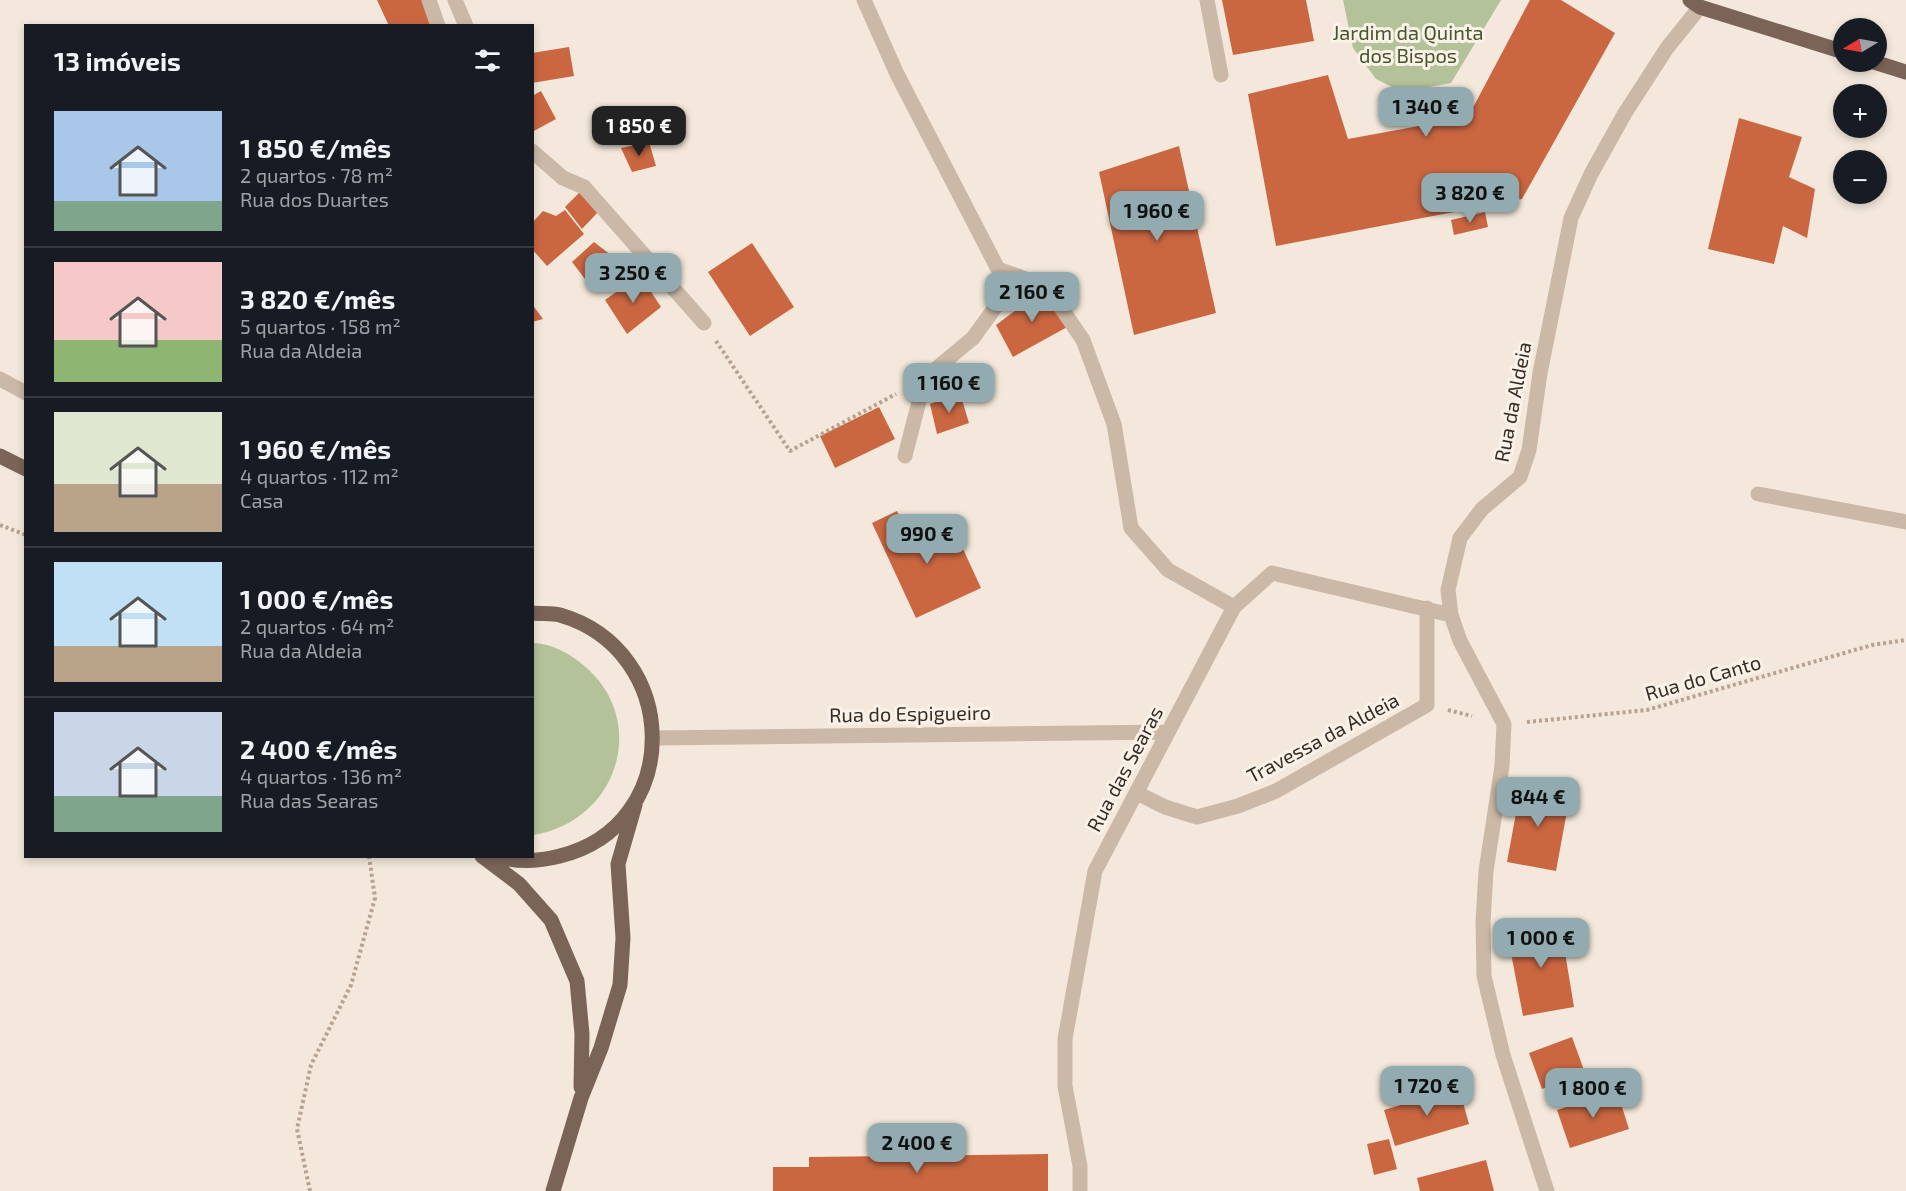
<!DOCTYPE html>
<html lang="pt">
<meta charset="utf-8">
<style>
:root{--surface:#171b24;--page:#242831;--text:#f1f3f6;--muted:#9ea1a6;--line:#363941;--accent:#91abb0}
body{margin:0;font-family:"Exo 2",sans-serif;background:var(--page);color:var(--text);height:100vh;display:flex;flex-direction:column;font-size:22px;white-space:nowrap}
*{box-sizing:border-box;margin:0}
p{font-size:20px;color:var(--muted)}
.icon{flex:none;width:33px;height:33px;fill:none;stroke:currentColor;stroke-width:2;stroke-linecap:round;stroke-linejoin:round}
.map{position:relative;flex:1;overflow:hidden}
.sheet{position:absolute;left:24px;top:24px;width:510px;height:834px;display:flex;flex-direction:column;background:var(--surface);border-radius:0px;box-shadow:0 3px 9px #0003}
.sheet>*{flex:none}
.needle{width:39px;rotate:260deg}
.fabs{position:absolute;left:1833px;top:18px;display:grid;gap:12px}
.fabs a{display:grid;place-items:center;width:54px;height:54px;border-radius:50%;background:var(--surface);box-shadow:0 3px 9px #0003;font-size:30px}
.price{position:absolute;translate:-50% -51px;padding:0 14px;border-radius:12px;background:var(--accent);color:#111;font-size:20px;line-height:39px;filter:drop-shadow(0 2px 3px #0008)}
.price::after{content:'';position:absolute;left:50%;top:36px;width:18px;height:14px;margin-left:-9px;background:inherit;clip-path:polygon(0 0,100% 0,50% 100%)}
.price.active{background:#222;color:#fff}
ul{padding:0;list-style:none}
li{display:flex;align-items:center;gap:18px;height:150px;padding:0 30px}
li+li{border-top:2px solid var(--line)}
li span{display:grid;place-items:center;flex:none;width:168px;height:120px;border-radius:0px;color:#555}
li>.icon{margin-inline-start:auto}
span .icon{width:72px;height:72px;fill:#fffc;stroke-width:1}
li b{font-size:26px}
h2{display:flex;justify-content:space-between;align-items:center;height:72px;padding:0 30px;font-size:26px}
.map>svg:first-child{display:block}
.green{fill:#b4c29a}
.building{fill:#ca6741}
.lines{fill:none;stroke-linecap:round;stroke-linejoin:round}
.path{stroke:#b7a291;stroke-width:4;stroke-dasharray:3 3;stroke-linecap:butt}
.minor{stroke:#cbb8a6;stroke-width:15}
.major{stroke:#7a6458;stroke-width:15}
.labels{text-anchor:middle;stroke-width:6;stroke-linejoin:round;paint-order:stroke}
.park-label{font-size:20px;fill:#45562a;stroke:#faf2e8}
.street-label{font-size:20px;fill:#372d27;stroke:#faf2e8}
</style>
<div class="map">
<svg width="1906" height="1191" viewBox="0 0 1906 1191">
<rect width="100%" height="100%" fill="#f3e8db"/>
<path class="green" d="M1343 0H1501L1451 83 1402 92 1376 79 1353 48Z
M533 643C550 643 569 653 582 664 651 719 618 822 533 835Z"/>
<path class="building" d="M377 0H424L432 26H389Z
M1222 0H1306L1314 41 1233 55Z
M1530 0H1561L1615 33 1522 199 1276 246 1248 94 1328 75 1348 139 1468 117Z
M569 47 574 76 532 83V53Z
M541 91 556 119 532 132V96Z
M1739 118 1802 137 1789 177 1815 189 1807 238 1783 226 1774 264 1708 249Z
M649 142 656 166 632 172 621 148Z
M1179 146 1216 313 1134 335 1099 172Z
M582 190 600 210 582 229 565 207Z
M565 210 584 234 547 266 532 249V223L543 211 556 216Z
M1485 212 1488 227 1454 235 1451 220Z
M594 242 616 259 588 283 572 262Z
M752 243 794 307 750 336 708 272Z
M640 275 661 307 627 334 605 300Z
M1047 287 1069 326 1013 357 996 325Z
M532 304 543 319 532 322Z
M960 393 969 423 937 434 930 404Z
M879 407 895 439 835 468 820 436Z
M897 511 913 544 952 525 981 588 916 618 872 523Z
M1521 786 1570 795 1556 871 1507 862Z
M1560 922 1574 1007 1523 1016 1507 932Z
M1572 1037 1585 1073 1542 1089 1529 1053Z
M1459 1088 1469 1124 1395 1146 1384 1110Z
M1617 1091 1629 1129 1570 1148 1557 1110Z
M1389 1139 1397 1169 1374 1175 1367 1144Z
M1048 1154V1191H773V1167H809V1157Z
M1486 1160 1494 1191H1420L1417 1178Z"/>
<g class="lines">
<path class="path" d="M716 341 790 451 896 394
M0 525 26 535
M1448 710 1472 716
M1527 722 1647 710 1872 645 1906 640
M310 1191 297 1129 311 1065 351 985 375 898 369 856"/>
<path class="minor" d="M429 0 438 26
M455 0 466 26
M864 0 897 74 998 269 1047 287 1083 340 1114 424 1131 528 1168 570 1234 607
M1207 0 1221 75
M532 151 563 178 584 187 704 323
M0 379 26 393
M905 456 925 378 973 338 1018 276
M1758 494 1906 522
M653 738 1168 732
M1137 793 1165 807 1197 817 1238 806 1276 791 1427 705V608
M1080 1191V1166L1065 1086V1039L1095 871 1234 607 1272 573 1451 615
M1547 1191 1503 1055 1484 976 1483 922 1486 871 1502 766 1504 724 1460 641 1451 615 1448 590 1460 538 1482 509 1520 477 1529 450 1540 373 1571 218 1591 174 1625 113 1667 48 1700 7"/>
<path class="major" d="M1690 0 1700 7 1844 52
M1874 62 1906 72
M0 456 26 469
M482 856 519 884 551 920 577 981 582 1034 581 1087
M498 856C518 863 540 861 560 856 685 825 681 650 560 615 551 613 541 614 532 613
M553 1191 581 1098 601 1048 620 985 623 938 618 864 635 805"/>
</g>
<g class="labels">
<g class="park-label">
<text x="1408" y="40">Jardim da Quinta<tspan x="1408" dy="23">dos Bispos</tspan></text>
</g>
<g class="street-label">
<text transform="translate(1513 402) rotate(-79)" y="7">Rua da Aldeia</text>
<text transform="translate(1703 678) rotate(-16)" y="7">Rua do Canto</text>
<text transform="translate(910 714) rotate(-1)" y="7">Rua do Espigueiro</text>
<text transform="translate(1323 738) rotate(-28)" y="7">Travessa da Aldeia</text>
<text transform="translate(1125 769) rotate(-62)" y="7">Rua das Searas</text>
</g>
</g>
</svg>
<div class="fabs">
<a><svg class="needle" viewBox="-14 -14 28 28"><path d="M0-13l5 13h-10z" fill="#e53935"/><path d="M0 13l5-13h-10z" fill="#9ea1a6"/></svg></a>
<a>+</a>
<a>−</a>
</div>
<b class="price" style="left:1426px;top:138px">1 340 €</b>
<b class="price active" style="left:639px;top:157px">1 850 €</b>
<b class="price" style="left:1470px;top:224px">3 820 €</b>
<b class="price" style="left:1157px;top:242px">1 960 €</b>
<b class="price" style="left:633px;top:304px">3 250 €</b>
<b class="price" style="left:1032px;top:323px">2 160 €</b>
<b class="price" style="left:949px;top:414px">1 160 €</b>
<b class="price" style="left:927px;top:565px">990 €</b>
<b class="price" style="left:1538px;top:828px">844 €</b>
<b class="price" style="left:1541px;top:969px">1 000 €</b>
<b class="price" style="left:1427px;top:1117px">1 720 €</b>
<b class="price" style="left:1593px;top:1119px">1 800 €</b>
<b class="price" style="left:917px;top:1174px">2 400 €</b>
<section class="sheet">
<h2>13 imóveis<svg class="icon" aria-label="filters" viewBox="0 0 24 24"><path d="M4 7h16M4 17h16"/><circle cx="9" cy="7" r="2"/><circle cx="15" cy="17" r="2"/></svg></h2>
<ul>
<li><span style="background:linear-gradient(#a9c7e8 75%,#7fa58c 0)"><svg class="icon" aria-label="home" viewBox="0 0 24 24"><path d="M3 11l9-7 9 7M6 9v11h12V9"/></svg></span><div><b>1 850 €/mês</b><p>2 quartos · 78 m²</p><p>Rua dos Duartes</p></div></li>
<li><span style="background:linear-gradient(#f6c9c9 65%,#8fb573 0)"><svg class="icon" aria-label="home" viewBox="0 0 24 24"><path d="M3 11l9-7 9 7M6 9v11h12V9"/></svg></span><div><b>3 820 €/mês</b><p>5 quartos · 158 m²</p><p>Rua da Aldeia</p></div></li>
<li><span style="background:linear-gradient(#dfe7d0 60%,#b9a48a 0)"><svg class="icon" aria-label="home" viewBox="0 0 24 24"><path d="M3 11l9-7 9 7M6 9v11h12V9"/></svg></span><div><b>1 960 €/mês</b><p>4 quartos · 112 m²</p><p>Casa</p></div></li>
<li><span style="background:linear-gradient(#bfe0f5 70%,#b9a48a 0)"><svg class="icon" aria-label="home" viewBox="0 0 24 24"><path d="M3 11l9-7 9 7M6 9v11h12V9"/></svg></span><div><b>1 000 €/mês</b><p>2 quartos · 64 m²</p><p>Rua da Aldeia</p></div></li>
<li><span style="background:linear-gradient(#c9d6e8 70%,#7fa58c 0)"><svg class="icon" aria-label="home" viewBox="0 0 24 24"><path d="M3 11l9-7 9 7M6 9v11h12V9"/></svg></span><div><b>2 400 €/mês</b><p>4 quartos · 136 m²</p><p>Rua das Searas</p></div></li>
</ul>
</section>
</div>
